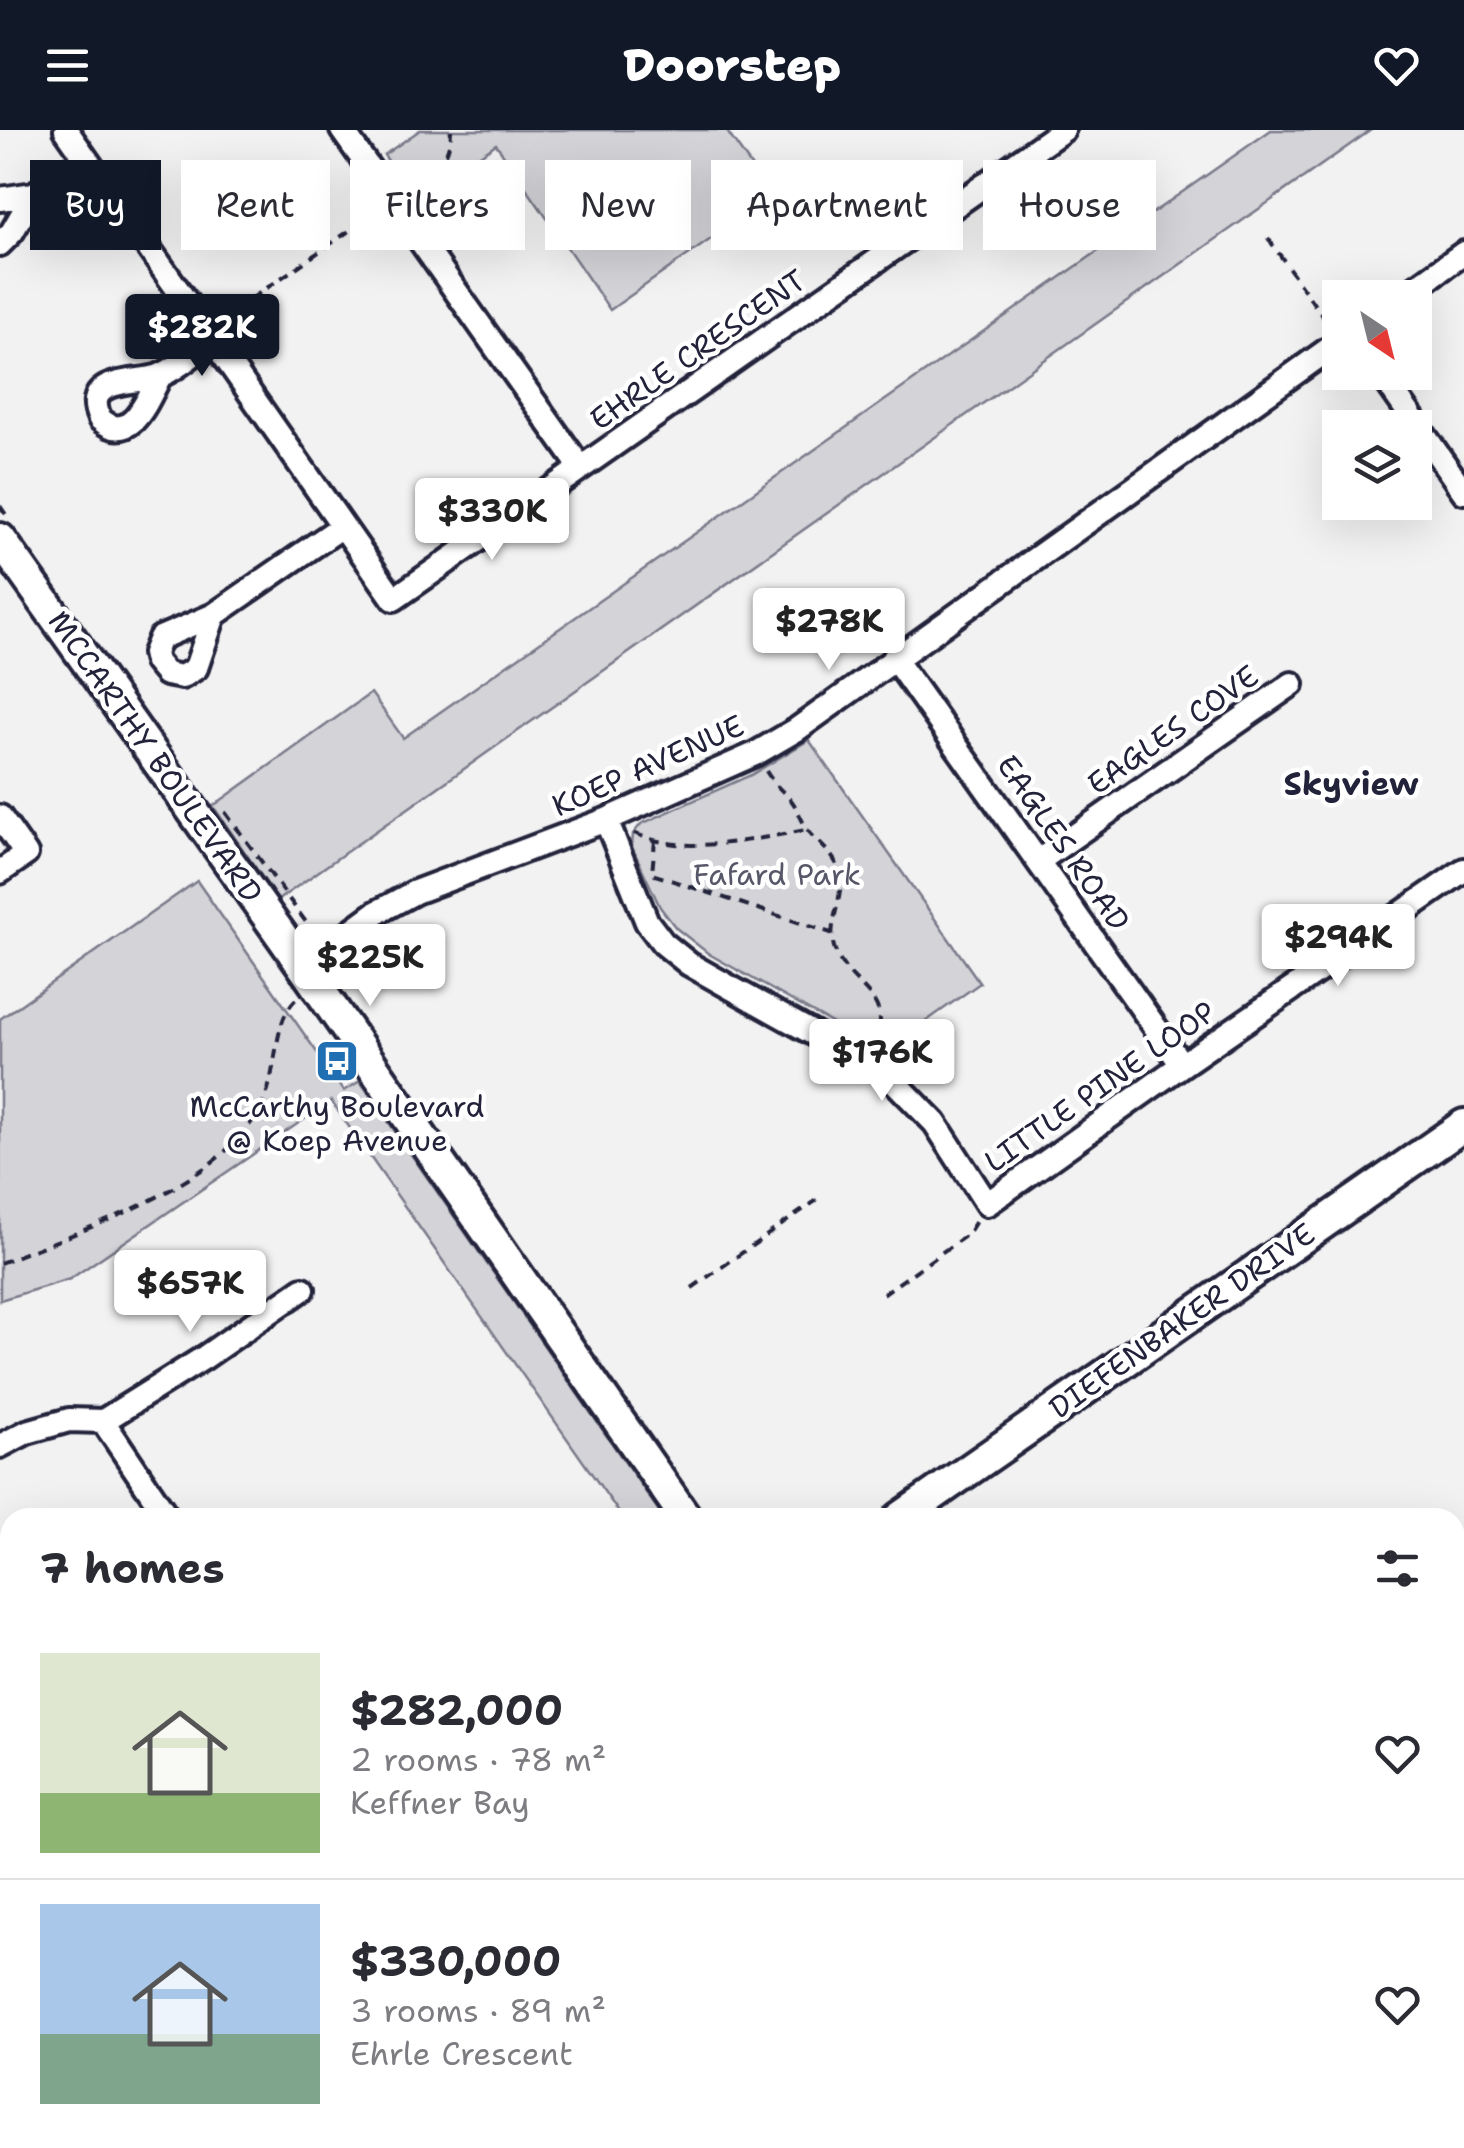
<!DOCTYPE html>
<meta charset="utf-8">
<style>
:root{--surface:#fff;--page:#f7f7f7;--text:#2b2b33;--muted:#7c7c81;--line:#e1e1e2;--accent:#111827}
body{margin:0;font-family:"Shantell Sans",sans-serif;background:var(--page);color:var(--text);height:100vh;display:flex;flex-direction:column;font-size:38px;white-space:nowrap}
*{box-sizing:border-box;margin:0}
p{font-size:32px;color:var(--muted)}
.icon{flex:none;width:55px;height:55px;fill:none;stroke:currentColor;stroke-width:2;stroke-linecap:round;stroke-linejoin:round}
.map{position:relative;flex:1;overflow:hidden}
.panel{position:absolute;left:0px;top:1378px;width:1465px;height:642px;display:flex;flex-direction:column;background:var(--surface);border-radius:30px 30px 0 0;box-shadow:0 10px 40px #0002}
.panel>*{flex:none}
.banner{position:absolute;left:30px;top:30px;width:1405px;height:90px;display:flex;gap:20px}
.needle{width:65px;rotate:145deg}
.fabs{position:absolute;left:1322px;top:150px;display:grid;gap:20px}
.fabs a{display:grid;place-items:center;width:110px;height:110px;border-radius:0px;background:var(--surface);box-shadow:0 10px 40px #0002;font-size:50px}
.price{position:absolute;translate:-50% -85px;padding:0 22px;border-radius:10px;background:#fff;color:#222;font-size:32px;line-height:65px;filter:drop-shadow(0 2px 5px #0008)}
.price::after{content:'';position:absolute;left:50%;top:60px;width:30px;height:22px;margin-left:-15px;background:inherit;clip-path:polygon(0 0,100% 0,50% 100%)}
.price.selected{background:var(--accent);color:#fff}
ul{padding:0;list-style:none}
li{display:flex;align-items:center;gap:30px;height:250px;padding:0 40px}
li+li{border-top:2px solid var(--line)}
li span{display:grid;place-items:center;flex:none;width:280px;height:200px;border-radius:0px;color:#555}
li>.icon{margin-inline-start:auto}
span .icon{width:120px;height:120px;fill:#fffc;stroke-width:1}
li b{font-size:42px}
h2{display:flex;justify-content:space-between;align-items:center;height:120px;padding:0 40px;font-size:42px}
.chip{padding:0 35px;border-radius:0px;background:var(--surface);box-shadow:0 10px 40px #0002;font-size:35px;line-height:90px}
.chip.selected{background:var(--accent);color:#fff}
header{display:flex;justify-content:space-between;align-items:center;height:130px;padding:0 40px;background:var(--accent);color:#fff;font-size:45px;font-weight:800}
.map>svg:first-child{display:block}
.green{fill:#d3d3d8;stroke:#7a7a8a;stroke-width:2.5}
.lines{fill:none;stroke-linecap:round;stroke-linejoin:round}
.minor-casing{stroke:#22223b;stroke-width:30}
.major-casing{stroke:#22223b;stroke-width:38}
.path{stroke:#22223b;stroke-width:4;stroke-dasharray:10 8;stroke-linecap:butt}
.minor{stroke:#fff;stroke-width:22}
.major{stroke:#fff;stroke-width:30}
.labels{text-anchor:middle;stroke-width:9;stroke-linejoin:round;paint-order:stroke}
.street-label{font-size:30px;fill:#22223b;stroke:#fff}
.park-label{font-size:30px;fill:#57576a;stroke:#fff}
.poi-label{font-size:30px;fill:#22223b;stroke:#fff}
.neighbourhood-label{font-size:32px;font-weight:bold;fill:#22223b;stroke:#fff}
</style>
<header><svg class="icon" aria-label="menu" viewBox="0 0 24 24"><path d="M4 6h16M4 12h16M4 18h16"/></svg>Doorstep<svg class="icon" aria-label="heart" viewBox="0 0 24 24"><path d="M12 20l-8-8c-3-5 5-10 8-4 3-6 11-1 8 4z"/></svg></header>
<div class="map">
<svg width="1464" height="2018" viewBox="0 0 1464 2018">
<rect width="100%" height="100%" fill="#f2f2f3"/>
<filter id="ink" filterUnits="userSpaceOnUse"><feTurbulence type="fractalNoise" baseFrequency=".01" numOctaves="2"/><feDisplacementMap in="SourceGraphic" scale="20" xChannelSelector="R" yChannelSelector="G"/><feConvolveMatrix kernelMatrix="1 2 1 2 8 2 1 2 1" color-interpolation-filters="sRGB"/></filter>
<g filter="url(#ink)">
<path class="green" d="M420 0H726L772 66 610 180 496 14 415 70 384 25Z
M1271 0H1371L278 770 213 676 371 563 403 608Z
M809 610 980 853 883 922 709 824 676 798 660 777 632 717 633 704 641 694 751 645Z
M197 751 344 961 360 951 663 1387H622L331 971 70 1149 0 1170V889Z
M10 1916V1984L0 1991V1923Z
M49 2010H161L150 2018H35Z"/>
<g class="lines">
<g class="minor-casing">
<path id="minor" d="M66 0 394 469 1063 0
M342 0 581 338
M0 69 34 64
M0 114 12 102 34 64 85 28
M1401 168 1464 123
M1380 242 1464 362
M160 246C148 268 131 317 100 289 80 246 137 254 159 246 177 239 197 221 213 209
M214 485 196 538 182 547 166 544 156 532 154 523 160 508 214 485 341 397
M894 528 1182 935
M0 687 26 724 0 742
M606 690 647 792 663 813 689 834 726 855 888 945 935 993 987 1074 1182 935 1464 740
M1040 730 1292 554
M303 836 376 783 415 762 606 690 755 624 796 600 1340 211
M103 1291 168 1388
M0 1316 27 1302 69 1290 103 1291 205 1227 303 1159
M0 1558 10 1573
M0 1771 10 1764
M1110 2010 1115 2018"/>
</g>
<g class="major-casing">
<path id="major" d="M0 409 303 836 686 1388
M900 1388 1464 995
M5 2018 16 2010"/>
</g>
<path class="path" d="M407 61C432 44 450 32 451 0
M1268 108 1328 194
M222 189 375 83
M0 376 9 389
M766 641C773 653 781 660 791 670 799 680 802 694 811 704 819 713 830 722 836 733 850 762 826 789 834 817 847 860 897 862 874 917
M225 682 314 803
M634 703C688 727 751 709 807 700
M655 710 652 744 831 803
M0 1133C83 1099 217 1059 261 977 279 943 272 891 296 869
M692 1158 817 1070
M883 1164 968 1104 976 1091"/>
<use href="#minor" class="minor"/>
<use href="#major" class="major"/>
</g>
</g>
<defs>
<g id="bus-square" transform="scale(2.25)"><rect x="-9" y="-9" width="18" height="18" rx="4" fill="#1f6fb2" stroke="#fff"/><path d="M-5-6H5V4H4V6H2V4H-2V6H-4V4H-5ZM-3.5-4V0h7V-4ZM-3.5 1.2v1.5H-2V1.2ZM2 1.2v1.5H3.5V1.2Z" fill="#fff"/></g>
</defs>
<g fill-rule="evenodd">
<use href="#bus-square" x="337" y="931"/>
</g>
<g class="labels">
<g class="street-label">
<text transform="translate(698 220) rotate(-35)" y="10">EHRLE CRESCENT</text>
<text transform="translate(1173 600) rotate(-35)" y="10">EAGLES COVE</text>
<text transform="translate(155 627) rotate(55)" y="10">MCCARTHY BOULEVARD</text>
<text transform="translate(648 636) rotate(-24)" y="10">KOEP AVENUE</text>
<text transform="translate(1063 713) rotate(55)" y="10">EAGLES ROAD</text>
<text transform="translate(1100 957) rotate(-35)" y="10">LITTLE PINE LOOP</text>
<text transform="translate(1182 1191) rotate(-35)" y="10">DIEFENBAKER DRIVE</text>
</g>
<g class="park-label">
<text x="777" y="755">Fafard Park</text>
</g>
<g class="poi-label">
<text x="337" y="987">McCarthy Boulevard<tspan x="337" dy="34">@ Koep Avenue</tspan></text>
</g>
<g class="neighbourhood-label">
<text x="1351" y="665">Skyview</text>
</g>
</g>
</svg>
<div class="fabs">
<a><svg class="needle" viewBox="-14 -14 28 28"><path d="M0-13l5 13h-10z" fill="#e53935"/><path d="M0 13l5-13h-10z" fill="#7c7c81"/></svg></a>
<a><svg class="icon" aria-label="layers" viewBox="0 0 24 24"><path d="M12 4l9 5-9 5-9-5zM3 14l9 5 9-5"/></svg></a>
</div>
<b class="price selected" style="left:202px;top:249px">$282K</b>
<b class="price" style="left:492px;top:433px">$330K</b>
<b class="price" style="left:829px;top:543px">$278K</b>
<b class="price" style="left:1338px;top:859px">$294K</b>
<b class="price" style="left:370px;top:879px">$225K</b>
<b class="price" style="left:882px;top:974px">$176K</b>
<b class="price" style="left:190px;top:1205px">$657K</b>
<div class="banner">
<a class="chip selected">Buy</a>
<a class="chip">Rent</a>
<a class="chip">Filters</a>
<a class="chip">New</a>
<a class="chip">Apartment</a>
<a class="chip">House</a>
</div>
<section class="panel">
<h2>7 homes<svg class="icon" aria-label="filters" viewBox="0 0 24 24"><path d="M4 7h16M4 17h16"/><circle cx="9" cy="7" r="2"/><circle cx="15" cy="17" r="2"/></svg></h2>
<ul>
<li><span style="background:linear-gradient(#dfe7d0 70%,#8fb573 0)"><svg class="icon" aria-label="home" viewBox="0 0 24 24"><path d="M3 11l9-7 9 7M6 9v11h12V9"/></svg></span><div><b>$282,000</b><p>2 rooms · 78 m²</p><p>Keffner Bay</p></div><svg class="icon" aria-label="heart" viewBox="0 0 24 24"><path d="M12 20l-8-8c-3-5 5-10 8-4 3-6 11-1 8 4z"/></svg></li>
<li><span style="background:linear-gradient(#a9c7e8 65%,#7fa58c 0)"><svg class="icon" aria-label="home" viewBox="0 0 24 24"><path d="M3 11l9-7 9 7M6 9v11h12V9"/></svg></span><div><b>$330,000</b><p>3 rooms · 89 m²</p><p>Ehrle Crescent</p></div><svg class="icon" aria-label="heart" viewBox="0 0 24 24"><path d="M12 20l-8-8c-3-5 5-10 8-4 3-6 11-1 8 4z"/></svg></li>
</ul>
</section>
</div>
